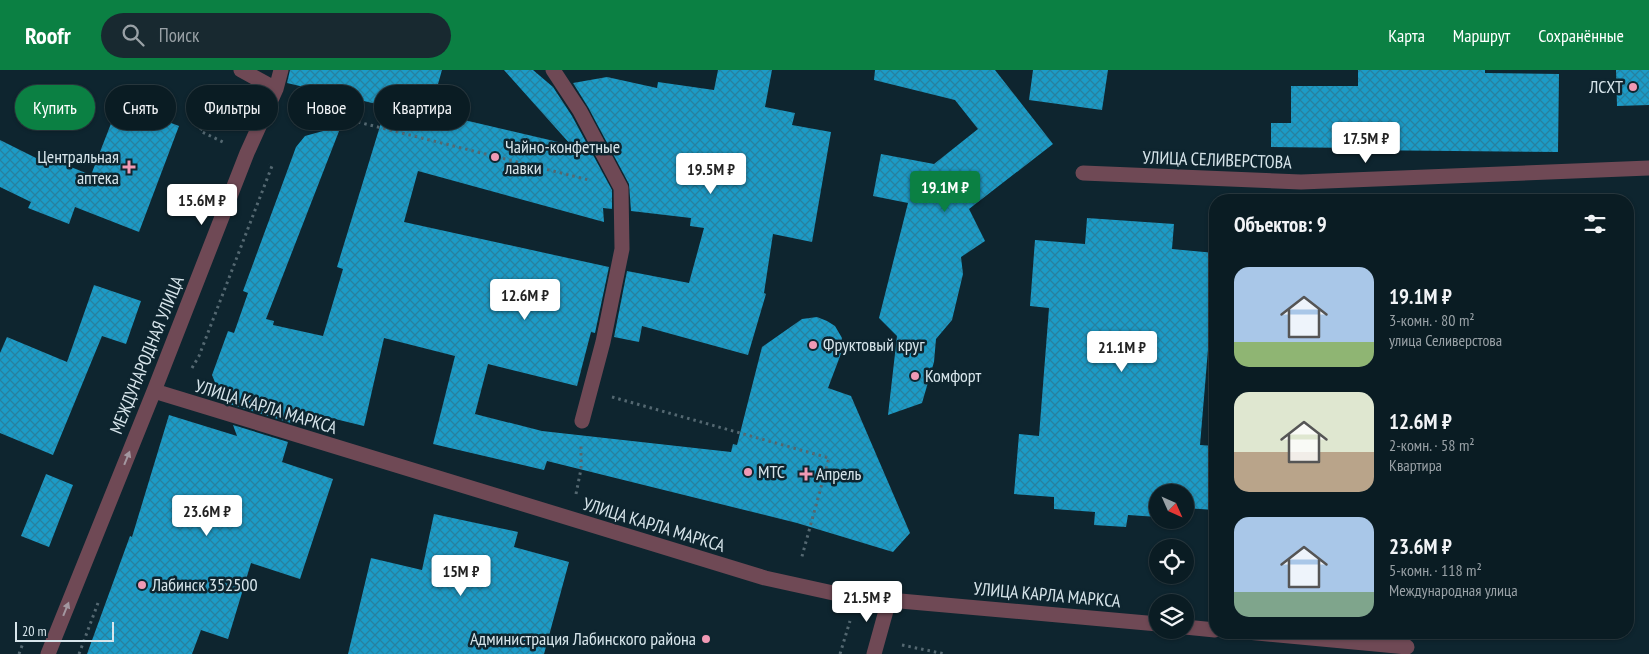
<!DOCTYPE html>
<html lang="ru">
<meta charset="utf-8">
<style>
:root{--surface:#0a1c23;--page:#182930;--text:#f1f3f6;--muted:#99a1a6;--line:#2a3a41;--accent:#0b8043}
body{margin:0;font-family:"PT Sans Narrow",sans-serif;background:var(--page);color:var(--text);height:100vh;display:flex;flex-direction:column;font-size:19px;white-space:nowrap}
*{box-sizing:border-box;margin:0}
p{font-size:16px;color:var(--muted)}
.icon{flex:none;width:28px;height:28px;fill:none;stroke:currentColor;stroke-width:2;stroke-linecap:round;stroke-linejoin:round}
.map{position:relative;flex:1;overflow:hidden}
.drawer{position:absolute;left:1209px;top:124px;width:425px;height:445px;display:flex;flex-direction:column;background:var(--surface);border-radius:20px;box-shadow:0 1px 4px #0004,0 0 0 1px var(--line)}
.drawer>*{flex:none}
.hud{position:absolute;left:15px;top:15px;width:475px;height:45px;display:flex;gap:10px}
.needle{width:32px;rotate:135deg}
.tools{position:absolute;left:1149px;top:414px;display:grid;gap:10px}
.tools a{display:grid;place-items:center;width:45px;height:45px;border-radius:50%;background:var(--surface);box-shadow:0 1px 4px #0004,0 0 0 1px var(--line);font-size:25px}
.scale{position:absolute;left:15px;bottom:12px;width:99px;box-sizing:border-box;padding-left:5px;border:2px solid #d7e5eb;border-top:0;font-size:14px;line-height:18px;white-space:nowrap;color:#d7e5eb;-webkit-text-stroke:4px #0e252f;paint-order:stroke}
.price{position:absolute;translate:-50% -42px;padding:0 11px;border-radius:5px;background:#fff;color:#222;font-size:16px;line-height:32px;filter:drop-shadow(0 1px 2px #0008)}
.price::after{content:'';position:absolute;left:50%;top:30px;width:15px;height:11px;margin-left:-8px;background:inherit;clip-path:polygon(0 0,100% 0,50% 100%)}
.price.current{background:var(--accent);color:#fff}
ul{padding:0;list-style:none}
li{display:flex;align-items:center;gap:15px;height:125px;padding:0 25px}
li span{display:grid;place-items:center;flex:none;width:140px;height:100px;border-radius:15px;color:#555}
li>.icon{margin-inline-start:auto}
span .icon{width:60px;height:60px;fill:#fffc;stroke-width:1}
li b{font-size:21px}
h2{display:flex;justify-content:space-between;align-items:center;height:60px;padding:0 25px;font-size:21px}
.pill{padding:0 18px;border-radius:22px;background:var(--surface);box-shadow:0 1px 4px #0004,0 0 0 1px var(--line);font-size:18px;line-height:45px}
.pill.current{background:var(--accent);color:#fff}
header{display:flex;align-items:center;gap:30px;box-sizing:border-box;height:70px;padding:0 25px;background:var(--accent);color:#fff}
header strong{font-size:24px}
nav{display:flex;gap:28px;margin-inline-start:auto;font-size:18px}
.search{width:350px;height:45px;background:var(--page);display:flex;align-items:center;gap:12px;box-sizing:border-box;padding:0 18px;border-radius:28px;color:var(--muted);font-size:19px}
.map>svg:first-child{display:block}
.building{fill:url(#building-cross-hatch)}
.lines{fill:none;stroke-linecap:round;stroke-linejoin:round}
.path{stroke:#546871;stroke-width:3;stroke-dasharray:2.5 4;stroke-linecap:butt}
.minor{stroke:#6f4955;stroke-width:15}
.oneway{fill:#a397a0}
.poi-dot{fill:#f09ab5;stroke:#0e252f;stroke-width:2}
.labels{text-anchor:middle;stroke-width:5;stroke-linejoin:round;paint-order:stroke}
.poi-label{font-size:18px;fill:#d7e5eb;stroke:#0e252f;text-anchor:start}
.street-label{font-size:18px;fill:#d7e5eb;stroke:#0e252f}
</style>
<header>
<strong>Roofr</strong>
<div class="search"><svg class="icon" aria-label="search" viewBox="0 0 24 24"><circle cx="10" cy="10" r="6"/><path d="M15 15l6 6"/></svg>Поиск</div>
<nav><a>Карта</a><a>Маршрут</a><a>Сохранённые</a></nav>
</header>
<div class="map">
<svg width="1649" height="584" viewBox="0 0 1649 584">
<defs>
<pattern id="building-cross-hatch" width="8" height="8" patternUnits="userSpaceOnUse" patternTransform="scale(1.25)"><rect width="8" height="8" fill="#1c9bc7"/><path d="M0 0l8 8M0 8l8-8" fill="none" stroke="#2781a0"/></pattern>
</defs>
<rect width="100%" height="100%" fill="#0e252f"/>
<path class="building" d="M290 0H442L430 42 571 75 504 0H533L553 17 572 46 612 120V139L603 138 604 152 418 101 404 152 609 197 595 263 591 262 577 316 488 294 475 344 542 361 731 382 733 374 737 375 762 277 802 249 817 247 827 251 835 256 842 268V281L828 318 851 326 910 463 893 482 797 453 547 391 544 400 433 374 455 286 384 268 364 356 298 340 294 354 223 332 212 305 228 261 234 263 248 223 243 221 296 77 305 66 341 56 266 249 274 251 273 255 323 266 343 199 337 197 384 43 398 39 287 13Z
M718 0H772L765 37 795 43 792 55 831 62 812 172 773 164 764 223 766 224 748 285 642 256 639 272 614 267 627 201 689 213 704 158 690 156 691 148 631 141 629 114 588 37 573 13 607 7 657 18 658 12 714 20Z
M875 0H995L1053 74 969 139 985 171 961 187 963 204 952 250 936 269 934 292 922 333 888 345 897 266 879 248 908 133 873 126 881 84 934 94 978 59 955 30 874 10Z
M1033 0H1108L1102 40 1029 30Z
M1358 0H1485V3L1559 4 1558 82 1357 80V78L1271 77V53H1291V16H1358Z
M1616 0H1649V35L1617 36Z
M119 33 179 56 139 162 75 137 69 154 28 138 31 132 0 117V70L46 93 48 88 91 105Z
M1087 148 1174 154 1172 179 1215 183V245L1211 244 1200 375 1215 376V440L1185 438V422H1158V447L1128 445 1126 457 1094 455 1095 442 1054 439V427L1014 424 1019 364 1039 366 1049 238 1030 236 1035 170 1085 174Z
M94 215 141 231 126 274 102 266 53 385 0 363V283L7 267 67 292Z
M169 345 237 366 233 355 288 372 282 392 333 409 300 509 251 493 228 569 201 560 192 584H87L130 466 132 467Z
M46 404 73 415 49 477 21 466Z
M434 444 518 462 514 477 569 492 544 584H348L371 488 422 500Z"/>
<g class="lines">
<path class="path" d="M225 19 200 61 225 73
M304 31 326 44 589 110
M192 298 199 286 272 96 269 94
M612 327 829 388 801 490
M576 424 581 399V376
M902 575 945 584
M19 584 23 573
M79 584 98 533
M840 584 850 551"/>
<path class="minor" d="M241 0 276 19
M553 0 580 41 621 118 622 179 603 272 582 351
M1083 103 1301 112 1649 98
M154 321 765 508 856 528 889 530 1158 554
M1185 557 1215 560
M1247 562 1407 577
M48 584 154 321 247 83 276 19 281 0
M874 584 889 530"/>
</g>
<defs><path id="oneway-solid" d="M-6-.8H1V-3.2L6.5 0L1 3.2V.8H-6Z" transform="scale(1.25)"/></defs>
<g class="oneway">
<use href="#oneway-solid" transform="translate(127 388) rotate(-68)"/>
<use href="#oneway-solid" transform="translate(66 539) rotate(-68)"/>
</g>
<g class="poi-dot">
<circle cx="1633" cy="17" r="5"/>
<circle cx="495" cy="87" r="5"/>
<path d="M126.5 89.5h5v5h5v5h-5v5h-5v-5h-5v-5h5z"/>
<circle cx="813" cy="275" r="5"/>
<circle cx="915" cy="306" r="5"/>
<circle cx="748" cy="402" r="5"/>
<path d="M803.5 396.5h5v5h5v5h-5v5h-5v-5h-5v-5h5z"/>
<circle cx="142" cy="515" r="5"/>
<circle cx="706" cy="569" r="5"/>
</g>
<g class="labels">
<g class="poi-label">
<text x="1623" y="23" text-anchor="end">ЛСХТ</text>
<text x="505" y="83">Чайно-конфетные<tspan x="505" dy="21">лавки</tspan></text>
<text x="119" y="93" text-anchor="end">Центральная<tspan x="119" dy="21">аптека</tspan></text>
<text x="823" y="281">Фруктовый круг</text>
<text x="925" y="312">Комфорт</text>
<text x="758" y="408">МТС</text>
<text x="816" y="410">Апрель</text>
<text x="152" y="521">Лабинск 352500</text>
<text x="696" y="575" text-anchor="end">Администрация Лабинского района</text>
</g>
<g class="street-label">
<text transform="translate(1217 90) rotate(2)" y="6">УЛИЦА СЕЛИВЕРСТОВА</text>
<text transform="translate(147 285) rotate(-68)" y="6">МЕЖДУНАРОДНАЯ УЛИЦА</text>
<text transform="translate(266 337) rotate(17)" y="6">УЛИЦА КАРЛА МАРКСА</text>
<text transform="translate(654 455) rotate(17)" y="6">УЛИЦА КАРЛА МАРКСА</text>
<text transform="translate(1047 525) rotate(5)" y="6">УЛИЦА КАРЛА МАРКСА</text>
</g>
</g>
</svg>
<div class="tools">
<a><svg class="needle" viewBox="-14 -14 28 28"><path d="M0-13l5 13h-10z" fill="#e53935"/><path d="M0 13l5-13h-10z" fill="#99a1a6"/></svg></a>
<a><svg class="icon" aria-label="locate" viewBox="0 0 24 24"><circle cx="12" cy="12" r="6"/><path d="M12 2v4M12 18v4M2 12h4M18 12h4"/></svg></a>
<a><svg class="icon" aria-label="layers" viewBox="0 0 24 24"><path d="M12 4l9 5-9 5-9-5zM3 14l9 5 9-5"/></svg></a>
</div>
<div class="scale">20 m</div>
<b class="price" style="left:1366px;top:94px">17.5M ₽</b>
<b class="price" style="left:711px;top:125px">19.5M ₽</b>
<b class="price current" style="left:945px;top:143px">19.1M ₽</b>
<b class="price" style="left:202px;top:156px">15.6M ₽</b>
<b class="price" style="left:525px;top:251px">12.6M ₽</b>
<b class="price" style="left:1122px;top:303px">21.1M ₽</b>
<b class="price" style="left:207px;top:467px">23.6M ₽</b>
<b class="price" style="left:461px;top:527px">15M ₽</b>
<b class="price" style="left:867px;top:553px">21.5M ₽</b>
<div class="hud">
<a class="pill current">Купить</a>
<a class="pill">Снять</a>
<a class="pill">Фильтры</a>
<a class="pill">Новое</a>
<a class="pill">Квартира</a>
</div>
<section class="drawer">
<h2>Объектов: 9<svg class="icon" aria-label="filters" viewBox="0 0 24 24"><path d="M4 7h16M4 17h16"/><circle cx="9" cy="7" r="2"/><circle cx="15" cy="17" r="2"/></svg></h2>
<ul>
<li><span style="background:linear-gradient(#a9c7e8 75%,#8fb573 0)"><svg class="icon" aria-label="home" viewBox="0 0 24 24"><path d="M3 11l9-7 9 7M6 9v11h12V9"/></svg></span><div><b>19.1M ₽</b><p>3-комн. · 80 m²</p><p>улица Селиверстова</p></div></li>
<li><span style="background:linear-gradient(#dfe7d0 60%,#b9a48a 0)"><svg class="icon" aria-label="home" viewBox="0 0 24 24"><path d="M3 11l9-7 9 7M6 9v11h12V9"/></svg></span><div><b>12.6M ₽</b><p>2-комн. · 58 m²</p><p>Квартира</p></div></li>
<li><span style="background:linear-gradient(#a9c7e8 75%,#7fa58c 0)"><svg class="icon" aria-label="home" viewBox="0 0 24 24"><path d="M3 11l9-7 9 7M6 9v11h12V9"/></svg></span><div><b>23.6M ₽</b><p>5-комн. · 118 m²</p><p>Международная улица</p></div></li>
</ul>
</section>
</div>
